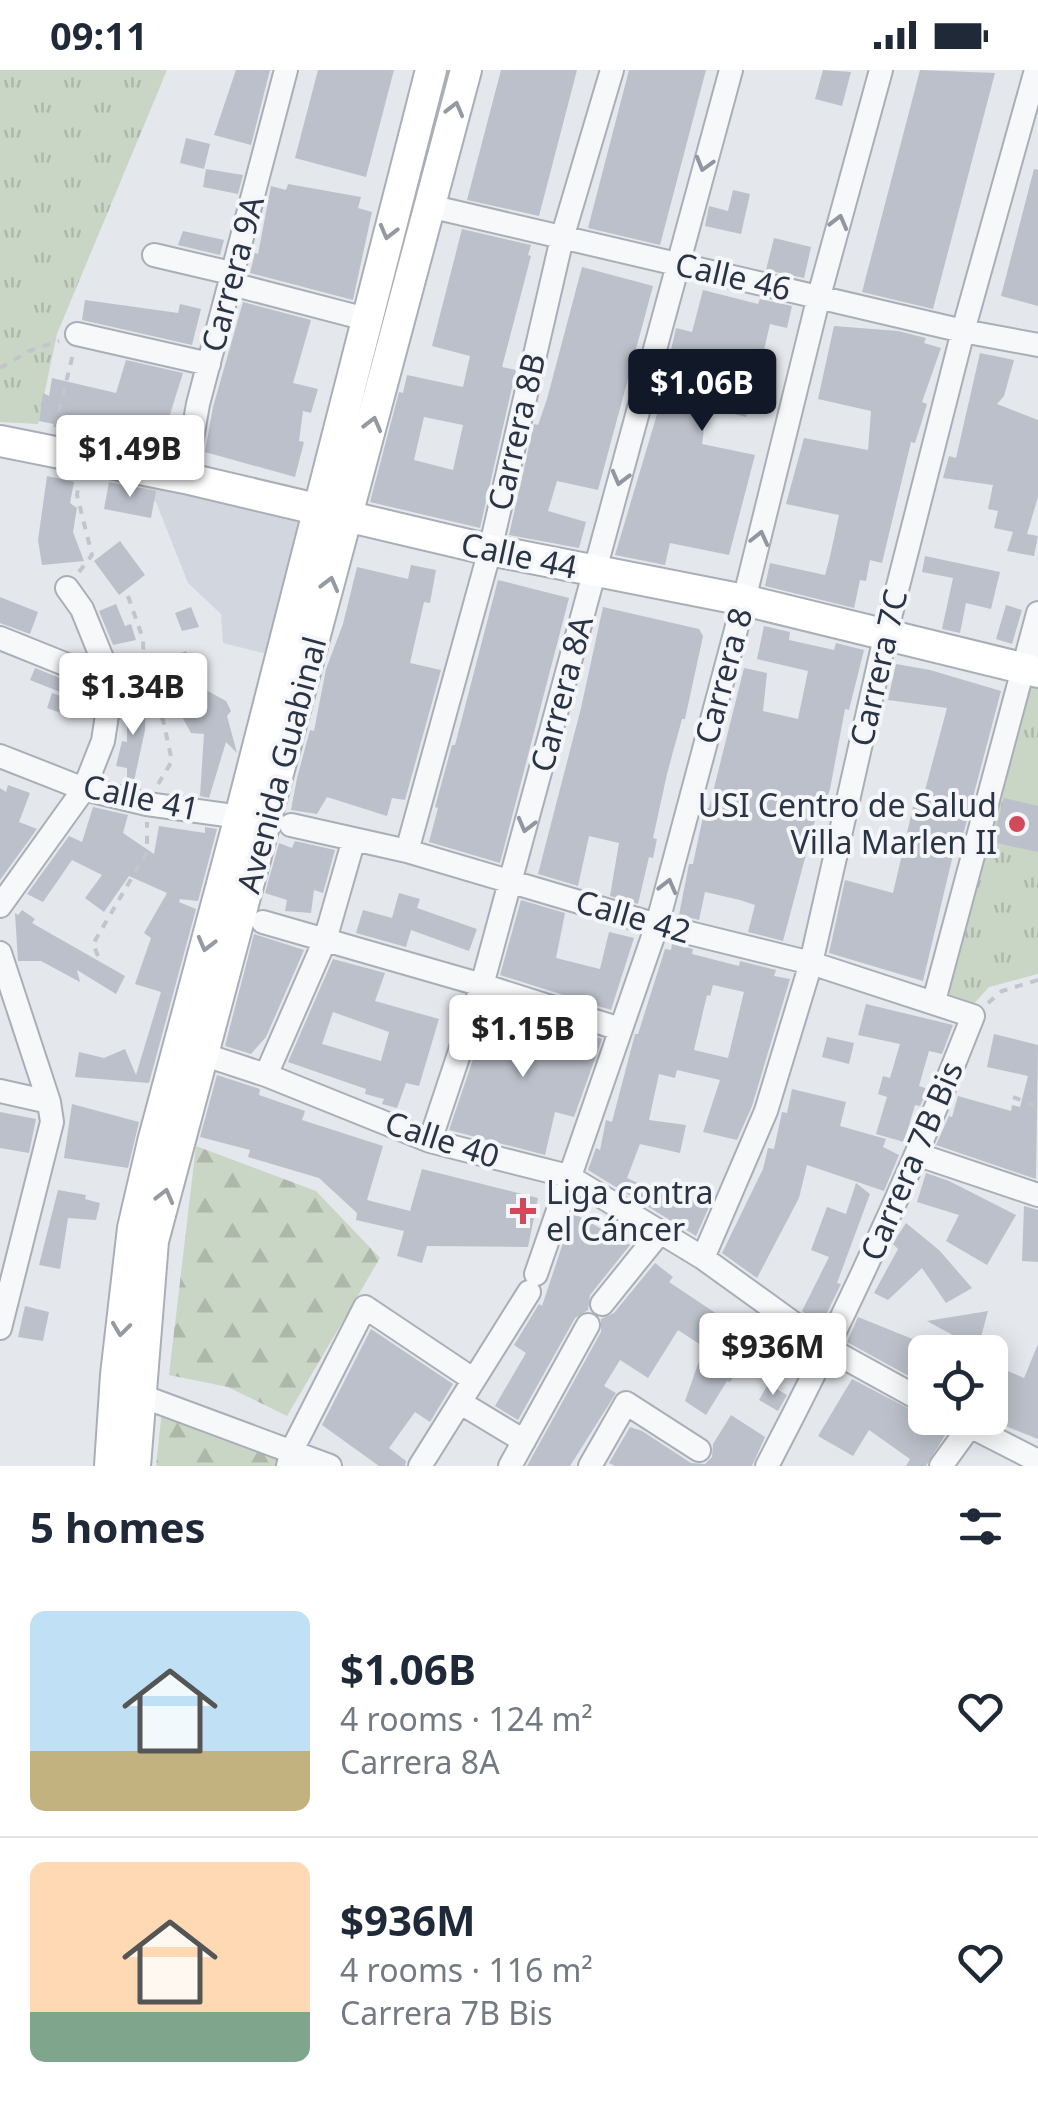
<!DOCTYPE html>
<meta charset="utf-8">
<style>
:root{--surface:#fff;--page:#f2f2f3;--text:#1f2937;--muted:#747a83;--line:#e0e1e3;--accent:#111827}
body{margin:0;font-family:"Noto Sans",sans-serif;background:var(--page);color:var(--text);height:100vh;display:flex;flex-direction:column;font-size:38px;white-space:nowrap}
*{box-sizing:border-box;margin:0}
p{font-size:32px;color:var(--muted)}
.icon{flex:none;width:55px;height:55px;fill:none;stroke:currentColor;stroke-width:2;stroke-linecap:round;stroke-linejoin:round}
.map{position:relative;height:1396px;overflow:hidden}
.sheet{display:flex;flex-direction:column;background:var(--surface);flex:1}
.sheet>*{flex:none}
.tools{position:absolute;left:908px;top:1265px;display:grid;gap:20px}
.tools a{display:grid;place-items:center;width:100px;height:100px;border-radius:15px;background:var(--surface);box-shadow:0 5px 25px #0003;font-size:50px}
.price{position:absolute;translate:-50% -85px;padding:0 22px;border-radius:10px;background:#fff;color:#222;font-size:32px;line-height:65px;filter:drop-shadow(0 2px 5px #0008)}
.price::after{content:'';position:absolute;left:50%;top:60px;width:30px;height:22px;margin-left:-15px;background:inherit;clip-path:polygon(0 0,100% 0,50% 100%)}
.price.selected{background:var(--accent);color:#fff}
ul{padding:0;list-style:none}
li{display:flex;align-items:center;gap:30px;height:250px;padding:0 30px}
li+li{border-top:2px solid var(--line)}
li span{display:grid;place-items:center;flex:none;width:280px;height:200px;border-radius:15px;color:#555}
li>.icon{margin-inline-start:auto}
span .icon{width:120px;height:120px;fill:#fffc;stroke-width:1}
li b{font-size:42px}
h2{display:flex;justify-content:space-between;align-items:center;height:120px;padding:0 30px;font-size:42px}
.status{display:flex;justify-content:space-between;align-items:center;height:70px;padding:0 50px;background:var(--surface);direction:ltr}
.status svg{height:28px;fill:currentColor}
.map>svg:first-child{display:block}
.built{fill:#d2d6de}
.forest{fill:url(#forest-firs)}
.park{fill:url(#park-tufts)}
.garden{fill:#c9d6c5}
.building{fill:#bbc0ca;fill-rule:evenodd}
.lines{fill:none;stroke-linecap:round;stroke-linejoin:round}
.street-casing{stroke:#a9aeb7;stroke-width:26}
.secondary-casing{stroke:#a9aeb7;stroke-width:34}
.path{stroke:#c2c5cb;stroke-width:4;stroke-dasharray:8 8;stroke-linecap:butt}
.street{stroke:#f7f8fa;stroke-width:22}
.secondary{stroke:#fff;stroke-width:30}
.oneway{stroke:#959aa2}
.oneway2{stroke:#9196a0}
.poi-dot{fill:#d1495b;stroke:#f4f6f9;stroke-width:4}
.labels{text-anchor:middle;stroke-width:8;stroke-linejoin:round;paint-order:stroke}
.street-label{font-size:32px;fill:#2b3445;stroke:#f4f6f9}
.poi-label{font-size:32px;fill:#2b3445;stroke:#f4f6f9;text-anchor:end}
</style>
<div class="status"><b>09:11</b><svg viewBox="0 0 49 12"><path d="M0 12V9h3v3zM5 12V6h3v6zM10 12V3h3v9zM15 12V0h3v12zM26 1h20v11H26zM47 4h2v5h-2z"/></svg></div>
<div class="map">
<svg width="1038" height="1396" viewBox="0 0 1038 1396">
<defs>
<pattern id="forest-firs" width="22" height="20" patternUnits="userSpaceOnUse" patternTransform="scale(2.5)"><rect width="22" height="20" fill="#c9d6c5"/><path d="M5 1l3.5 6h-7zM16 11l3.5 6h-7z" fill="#adb8ab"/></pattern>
<pattern id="park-tufts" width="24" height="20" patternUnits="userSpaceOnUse" patternTransform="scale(2.5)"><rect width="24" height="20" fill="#c9d6c5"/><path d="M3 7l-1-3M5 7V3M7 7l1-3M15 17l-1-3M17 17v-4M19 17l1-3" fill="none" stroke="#adb8ab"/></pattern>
</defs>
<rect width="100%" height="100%" fill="#e4e7ec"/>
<path class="built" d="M144 403 305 442 267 584 223 573 221 544 188 513 156 432 141 422Z"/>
<path class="forest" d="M196 1076 316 1121 380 1188 287 1346 228 1317 169 1305Z
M162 1340 279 1384 275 1396H156Z"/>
<path class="park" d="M0 0H167L57 264 38 354 0 352Z
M1024 611 1038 614V904L989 917 972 936 943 926Z"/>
<path class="garden" d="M1016 685 1038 689V736L1006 729Z"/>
<path class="building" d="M236 0H270L251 75 214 65Z
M318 0H394L366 107 295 88Z
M501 0H577L539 146 467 130Z
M629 0H706L660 175 588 158Z
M823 0 851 2 842 36 815 29Z
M920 0 995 3 933 239 862 222Z
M186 68 210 74 204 99 180 93Z
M206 99 243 105 238 124 203 117Z
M1034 99 1038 100V236L1001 226Z
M288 114 361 127 358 138 372 142 353 230 250 203 255 183 258 184 271 116 286 120Z
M733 120 750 124 741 164 705 156 709 136 728 141Z
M462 159 531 175 528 185 531 186 502 297 516 300 480 458 370 432 399 322 403 323 407 305 463 317 470 286 432 276ZM424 347 463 355 453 400 414 390Z
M183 161 224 170 220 185 178 175Z
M774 168 811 177 804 208 766 200Z
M582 197 653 216 598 420 557 411 548 441 586 452 579 478 509 465 534 354 538 355 547 329Z
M703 220 758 234 760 229 792 236 787 258 770 254 763 284 775 286 768 326 752 323 746 347 707 337 702 374 755 385 729 485 670 473 665 495 615 485 658 341 671 344 686 284 671 280 676 258 692 262Z
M85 230 178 243 180 234 201 239 192 275 82 250Z
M243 232 311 250 293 313 318 319 311 343 303 341 299 371 304 372 295 407 205 382 213 337Z
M834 256 898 261 926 268 924 273 941 278 922 332 927 334 921 354 915 373 911 372 882 493 870 490 866 511 860 510 854 538 765 516 770 493 825 505 829 491 839 445 786 434 804 368 868 380 871 341 818 329Z
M980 283 1014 290 1004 326 997 334 1038 350V427L1027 464 1038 466 1034 486 1007 481 1013 462 994 458 998 441 988 439 993 415 943 408 949 386 956 388Z
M126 290 183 303 161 373 123 363 122 368 39 351 43 323 49 326 52 308 116 323Z
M47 406 74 412 70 433 77 438 73 462 84 491 42 495 38 470Z
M109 412 156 421 151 448 104 439Z
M120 471 145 505 119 525 94 491Z
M925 486 1000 502 991 539 966 533 960 563 942 559 953 508 922 502Z
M411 495 436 500 430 533 424 532 410 593 441 600 405 730 392 728 387 746 327 727 317 744 291 740 297 708 310 660 314 661 326 599 343 554 357 497 408 509Z
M498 510 569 528 500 793 429 772 438 738 435 737 452 675H455Z
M0 527 38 542 30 564 0 553Z
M116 534 125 556 131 554 136 570 113 575 99 541Z
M1006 535 1022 540 1012 574 996 569Z
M191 537 199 557 182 561 175 543Z
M603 537 699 559 703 566 685 649H682L667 704 653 768 657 769 653 788 649 787 638 834 610 826 619 773 589 766 578 816 538 804 581 638Z
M764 556 790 562 789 570 834 580 836 573 864 580 849 640 845 639 830 719 823 740 818 739 783 871 748 862 755 835 740 830 705 822 699 850 679 845 689 794H693L705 737 709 738 744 598 767 603 763 641 798 649 808 601 757 589Z
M186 581 193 593 184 608 226 631 231 641 227 646 237 683 226 672 209 728 200 726 204 664 191 663 157 601V594Z
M896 594 930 600 1001 621 962 769 957 768 923 911 829 883 845 810 893 823 913 737 920 739 947 638 888 630Z
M35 598 65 610 60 622 30 610Z
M52 623 78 632 72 647 47 638Z
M127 630H145V660L134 711 127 710V698L116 696 122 671 127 672Z
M8 715 30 723 19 752 37 759 0 810V718L6 722Z
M1004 728 1038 736V782L992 772Z
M93 737 128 745 123 763 154 784 159 756 205 763V757L217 759 198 831 180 829 179 832 196 839 149 1013 75 1007 79 982 104 988 125 979 136 1005 161 922 135 914 151 868 144 863 167 823 129 806 104 842 85 828 102 805 72 790 43 832 27 824 69 766 82 772Z
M295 771 335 780 323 823 314 820 311 843 285 841 287 830 265 823 279 773 292 778Z
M399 823 420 829 417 838 477 859 469 881 411 860 406 877 356 863 363 840 392 848Z
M521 830 565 843 556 888 600 899 609 862 634 868 611 940 500 905Z
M22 840 35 849 32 853 125 906 116 924 77 900 80 912 41 891H18L15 843 18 845Z
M254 864 304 880 266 967 251 984 225 976Z
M672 874 693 879 692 884 739 896 740 891 776 900 774 906 790 909 752 1036 737 1070 703 1062 720 1010 677 1000 675 1008 659 1004 649 1050 686 1055 680 1083 640 1074 627 1108 653 1120 659 1116 709 1137 696 1166 588 1100 596 1078 600 1080 606 1050 612 1052 635 964H638L665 879 671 880ZM713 915 744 922 728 988 694 980 707 925 710 926Z
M333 889 385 903 375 931 439 949 419 1016 406 1013 397 1038 382 1034 384 1029 365 1024 366 1019 288 992ZM333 942 389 962 381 991 322 974Z
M492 934 602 969 574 1047 555 1042 545 1085 449 1060Z
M866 934 953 955 942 984 929 981 919 1016 928 1019 920 1036 915 1035 904 1072 876 1064 887 1027 878 1024 883 1006 890 1008 900 974 858 965Z
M994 964 1038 975 1036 1109 936 1075 949 1046 952 1047 958 1026 1011 1041 1012 1035 1020 1037 1028 1006 987 997Z
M827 967 854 973 849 994 822 987Z
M217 1005 260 1019 259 1025 305 1041 302 1050 383 1076 367 1130 410 1141 422 1099 538 1128 528 1177 427 1176 422 1193 397 1186 404 1161 356 1150 357 1143 319 1108 248 1087 250 1080 200 1067Z
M792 1019 846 1032 840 1056 886 1069 883 1077 899 1085 884 1121 807 1095 799 1128 757 1208 722 1183 763 1099 768 1078 774 1079 782 1042 787 1043Z
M72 1034 139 1052 128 1098 64 1088Z
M0 1042 36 1049 29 1083 0 1078Z
M926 1103 949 1111 1016 1145 987 1195 946 1171 959 1145 917 1132Z
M856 1113 870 1124 837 1213 841 1214 821 1255 802 1241 829 1187 811 1180 827 1137 846 1144Z
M58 1120 86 1125 85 1129 100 1133 96 1150 68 1148 60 1199 39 1195Z
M1024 1136 1038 1140V1192L1022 1191Z
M573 1143 630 1175 590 1225 588 1240 575 1248 518 1350 495 1336 526 1283 514 1275 539 1234 542 1236Z
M906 1153 939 1180 972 1218 946 1233 922 1198 888 1230 874 1223 898 1179 893 1174 895 1170Z
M655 1193 673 1207 669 1212 756 1270 730 1312 727 1311 706 1345 685 1331 704 1277 678 1260 648 1308 620 1290 604 1316 616 1323 570 1396H527L601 1262V1249L614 1243Z
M25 1236 49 1242 43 1271 18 1267Z
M988 1241 977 1282H949L956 1267 927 1251Z
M858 1247 925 1274V1315L847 1272Z
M371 1259 453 1314 430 1352 415 1342 389 1378 406 1391 405 1396H379L322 1355Z
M1038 1274V1369L990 1350V1325L1001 1298 1024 1308Z
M852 1309 925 1347 947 1362 926 1396H906L910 1389 869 1360 853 1386 818 1366Z
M768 1314 787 1325 778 1341 759 1330Z
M731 1345 765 1367 752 1396H615L609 1393 630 1357 642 1361 691 1393 705 1394 712 1387 713 1374Z"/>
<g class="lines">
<g class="street-casing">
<path id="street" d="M429 136 963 261 1038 275
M154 185 235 204
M232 214 366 249
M77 264 209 294
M185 408 198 334 286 0
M0 568 112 613
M0 686 84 719 147 734 226 745
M291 755 407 781 657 855 811 893 973 946C913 1100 844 1249 767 1396
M407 781 490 480 562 168 612 0
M0 836 84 719 103 671 112 613 82 539 67 518
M263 852 482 915 620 959
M0 883 49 1032 52 1052 0 1258
M934 931 1038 543
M202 984 266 1005 430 1071 568 1106 703 1188 829 1279 925 1332
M266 1005 325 870 354 769
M0 1021 49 1032
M430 1071 482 915 731 0
M919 1085 1038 1125
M703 1188 766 1041 811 893 886 563 963 261 1036 0
M536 1204 657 855 744 530 819 226 881 0
M602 1234 660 1162
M139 1325 330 1396
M461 1333 524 1371
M954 1348 1038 1391
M288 1396 292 1380 365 1237 474 1310
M420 1396 529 1222
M510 1396 588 1255
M590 1396 626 1333 699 1380
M941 1396 970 1356"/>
</g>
<g class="secondary-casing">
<path id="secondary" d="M0 371 185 408 490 480 744 530 1038 602
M110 1396 116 1305 133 1158 153 1072 240 747 431 0
M135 1396 153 1171 466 0"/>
</g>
<path class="path" d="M0 298 29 281 59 271
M55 357 73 284
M79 502 92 485 77 425 79 413
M128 526 143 569 144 614 163 650 172 691 157 716
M98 886 93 874 147 782V752
M988 933 1002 921 1038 910
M1013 1027 1038 1037"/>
<use href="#street" class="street"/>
<use href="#secondary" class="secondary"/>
</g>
<defs><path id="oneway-chevron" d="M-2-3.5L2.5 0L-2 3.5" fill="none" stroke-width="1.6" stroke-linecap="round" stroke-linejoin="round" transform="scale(2.5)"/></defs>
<g class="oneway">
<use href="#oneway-chevron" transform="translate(455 39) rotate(-75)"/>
<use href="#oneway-chevron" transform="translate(388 162) rotate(105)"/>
<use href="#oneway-chevron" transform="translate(373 354) rotate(-75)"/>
<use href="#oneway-chevron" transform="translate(330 514) rotate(-75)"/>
<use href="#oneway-chevron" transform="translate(206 874) rotate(105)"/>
<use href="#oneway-chevron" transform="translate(165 1126) rotate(-75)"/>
<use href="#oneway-chevron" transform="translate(121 1259) rotate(97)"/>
</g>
<g class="oneway2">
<use href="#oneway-chevron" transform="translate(704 94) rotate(106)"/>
<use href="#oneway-chevron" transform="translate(839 152) rotate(-75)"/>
<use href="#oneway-chevron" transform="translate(620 408) rotate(105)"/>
<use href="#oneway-chevron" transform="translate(760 468) rotate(-76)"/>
<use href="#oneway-chevron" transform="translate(526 755) rotate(105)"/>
<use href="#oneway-chevron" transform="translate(668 816) rotate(-75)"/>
</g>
<g class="poi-dot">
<circle cx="1017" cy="754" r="10"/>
<path d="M518 1126h10v10h10v10h-10v10h-10v-10h-10v-10h10z"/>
</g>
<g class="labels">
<g class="street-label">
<text transform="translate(233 204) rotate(-75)" y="11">Carrera 9A</text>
<text transform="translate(733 207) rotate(13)" y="11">Calle 46</text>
<text transform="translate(517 362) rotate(-77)" y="11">Carrera 8B</text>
<text transform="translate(519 486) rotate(12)" y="11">Calle 44</text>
<text transform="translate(879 598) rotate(-77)" y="11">Carrera 7C</text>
<text transform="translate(724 606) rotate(-75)" y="11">Carrera 8</text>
<text transform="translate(562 624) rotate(-75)" y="11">Carrera 8A</text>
<text transform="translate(282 695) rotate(-75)" y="11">Avenida Guabinal</text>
<text transform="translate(141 728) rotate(12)" y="11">Calle 41</text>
<text transform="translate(633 847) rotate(16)" y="11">Calle 42</text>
<text transform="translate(442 1070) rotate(18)" y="11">Calle 40</text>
<text transform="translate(912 1091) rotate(-67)" y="11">Carrera 7B Bis</text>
</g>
<g class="poi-label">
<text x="997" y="747">USI Centro de Salud<tspan x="997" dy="37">Villa Marlen II</tspan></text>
<text x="546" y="1134" text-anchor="start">Liga contra<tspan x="546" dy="37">el Cáncer</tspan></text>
</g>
</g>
</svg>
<div class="tools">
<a><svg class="icon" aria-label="locate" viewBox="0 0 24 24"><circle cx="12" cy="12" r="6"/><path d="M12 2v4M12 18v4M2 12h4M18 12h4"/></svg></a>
</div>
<b class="price selected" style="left:702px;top:364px">$1.06B</b>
<b class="price" style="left:130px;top:430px">$1.49B</b>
<b class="price" style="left:133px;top:668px">$1.34B</b>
<b class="price" style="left:523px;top:1010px">$1.15B</b>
<b class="price" style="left:773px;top:1328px">$936M</b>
</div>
<section class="sheet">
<h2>5 homes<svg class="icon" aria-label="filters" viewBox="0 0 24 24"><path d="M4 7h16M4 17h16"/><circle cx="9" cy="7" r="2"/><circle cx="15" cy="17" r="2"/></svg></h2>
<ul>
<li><span style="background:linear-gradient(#bfe0f5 70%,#c2b280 0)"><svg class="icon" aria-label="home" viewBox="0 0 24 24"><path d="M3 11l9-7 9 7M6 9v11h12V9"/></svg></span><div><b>$1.06B</b><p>4 rooms · 124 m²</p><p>Carrera 8A</p></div><svg class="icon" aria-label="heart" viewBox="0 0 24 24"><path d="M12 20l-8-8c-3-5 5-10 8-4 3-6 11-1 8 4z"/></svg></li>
<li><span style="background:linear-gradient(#ffd9b3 75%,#7fa58c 0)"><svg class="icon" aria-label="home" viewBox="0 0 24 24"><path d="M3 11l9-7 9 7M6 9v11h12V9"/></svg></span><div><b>$936M</b><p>4 rooms · 116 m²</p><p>Carrera 7B Bis</p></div><svg class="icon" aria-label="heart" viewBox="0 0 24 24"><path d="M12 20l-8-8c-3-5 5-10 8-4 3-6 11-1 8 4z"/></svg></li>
</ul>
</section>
